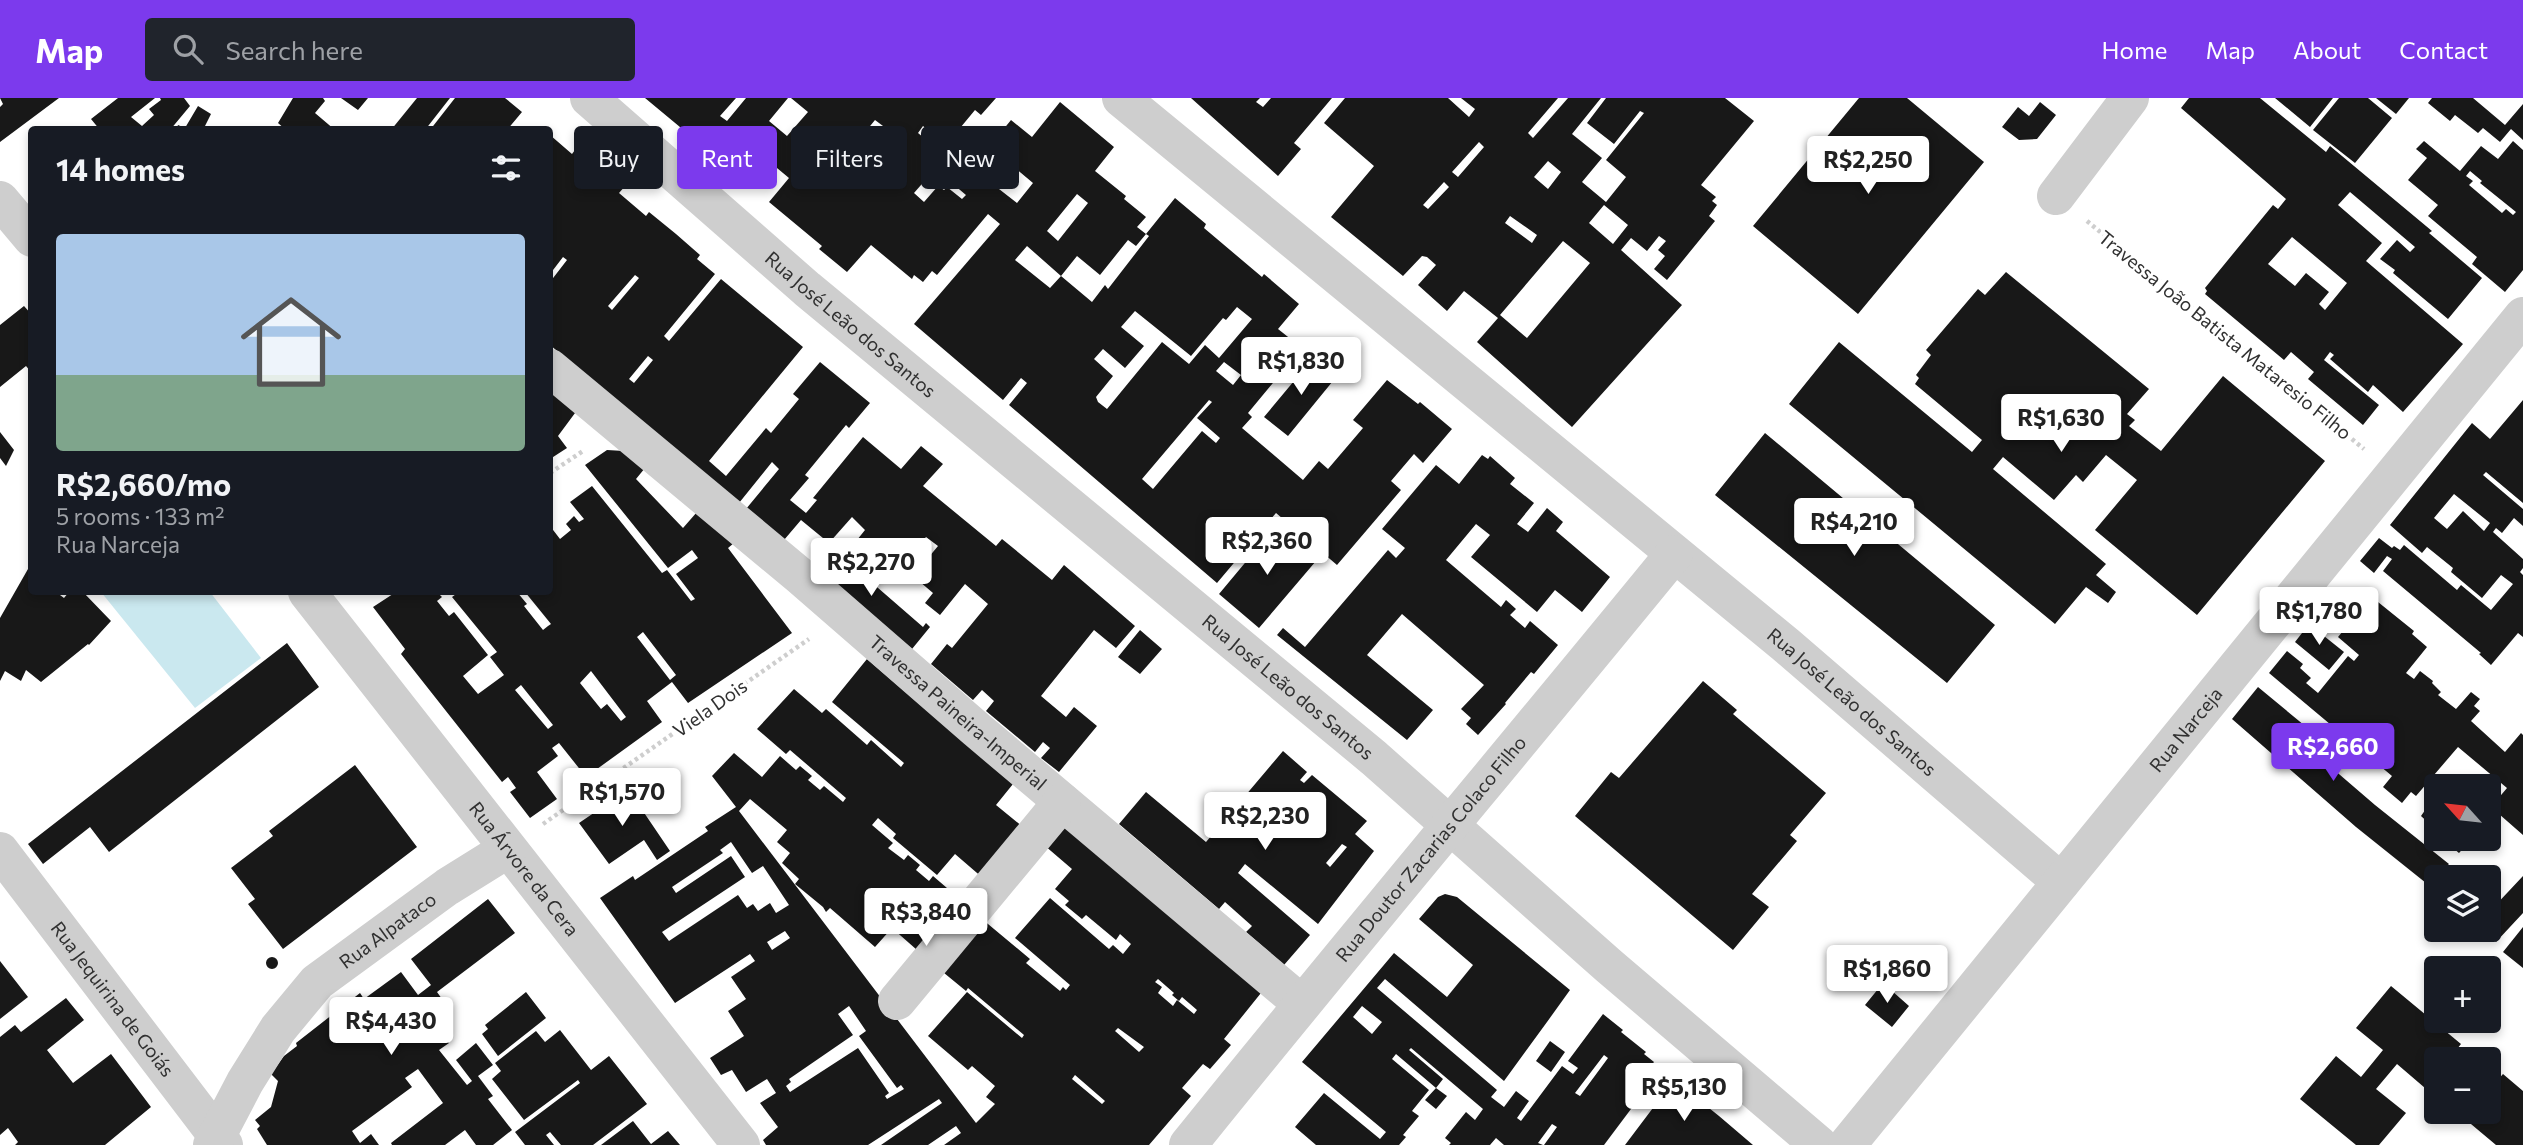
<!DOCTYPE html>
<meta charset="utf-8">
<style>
:root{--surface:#171b24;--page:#20242c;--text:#f1f3f6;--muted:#9ea1a6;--line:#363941;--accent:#7c3aed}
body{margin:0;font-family:Commissioner,sans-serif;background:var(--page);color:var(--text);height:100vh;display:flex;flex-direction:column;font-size:26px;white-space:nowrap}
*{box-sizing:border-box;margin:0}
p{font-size:23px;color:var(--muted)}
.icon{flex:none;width:38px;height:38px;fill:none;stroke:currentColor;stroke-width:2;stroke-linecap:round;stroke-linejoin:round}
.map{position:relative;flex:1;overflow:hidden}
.side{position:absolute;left:28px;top:28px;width:525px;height:469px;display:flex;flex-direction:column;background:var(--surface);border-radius:7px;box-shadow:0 4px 10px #0003}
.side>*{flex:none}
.top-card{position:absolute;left:574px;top:28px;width:665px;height:63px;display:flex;gap:14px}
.needle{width:46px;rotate:297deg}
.fabs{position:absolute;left:2424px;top:676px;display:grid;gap:14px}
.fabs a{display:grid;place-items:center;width:77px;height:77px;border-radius:7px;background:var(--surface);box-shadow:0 4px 10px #0003;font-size:35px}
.price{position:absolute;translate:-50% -60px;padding:0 16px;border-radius:7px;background:#fff;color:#222;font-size:23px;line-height:46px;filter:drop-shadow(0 2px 4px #0008)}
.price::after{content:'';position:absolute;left:50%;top:42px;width:21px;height:16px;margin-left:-10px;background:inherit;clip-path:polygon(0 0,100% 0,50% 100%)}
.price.on{background:var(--accent);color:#fff}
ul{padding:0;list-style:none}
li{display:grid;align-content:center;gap:14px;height:371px;padding:0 28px}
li+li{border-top:2px solid var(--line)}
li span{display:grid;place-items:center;height:217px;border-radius:7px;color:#555}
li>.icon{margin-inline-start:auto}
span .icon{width:126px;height:126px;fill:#fffc;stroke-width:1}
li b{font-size:30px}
h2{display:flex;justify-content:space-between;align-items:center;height:84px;padding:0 28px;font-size:30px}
.pill{padding:0 24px;border-radius:7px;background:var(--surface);box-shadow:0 4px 10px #0003;font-size:24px;line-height:63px}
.pill.on{background:var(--accent);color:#fff}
header{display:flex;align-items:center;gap:42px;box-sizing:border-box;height:98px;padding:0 35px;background:var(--accent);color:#fff}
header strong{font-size:33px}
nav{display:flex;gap:38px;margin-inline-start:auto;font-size:24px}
.search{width:490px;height:63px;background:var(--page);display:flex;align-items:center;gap:18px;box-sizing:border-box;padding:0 24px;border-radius:7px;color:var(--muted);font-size:26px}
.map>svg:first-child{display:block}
.water{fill:#cae8ef}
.building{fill:#181818;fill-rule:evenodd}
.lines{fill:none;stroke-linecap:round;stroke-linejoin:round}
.path{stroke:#cecece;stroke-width:4.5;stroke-dasharray:3.5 3.5;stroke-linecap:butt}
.minor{stroke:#cecece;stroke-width:38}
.labels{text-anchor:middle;stroke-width:7;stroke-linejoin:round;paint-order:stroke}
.street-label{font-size:19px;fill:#313131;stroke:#fff}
</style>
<header>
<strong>Map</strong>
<div class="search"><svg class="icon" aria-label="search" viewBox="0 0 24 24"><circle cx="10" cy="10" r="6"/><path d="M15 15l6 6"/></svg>Search here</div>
<nav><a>Home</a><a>Map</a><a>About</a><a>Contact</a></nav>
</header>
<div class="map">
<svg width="2523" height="1047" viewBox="0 0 2523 1047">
<rect width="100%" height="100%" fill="#fff"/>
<path class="water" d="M101 494H210L261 560 195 610Z"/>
<path class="building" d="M0 0H59L0 44V9L3 6Z
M118 0H155L131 19 142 28 154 17 149 11 161 2 160 0H184L190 8 170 32H100L91 21Z
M293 0H323L325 3 315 15 335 32H286L278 25Z
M341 0H368L358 12Z
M417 0H450L425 32H391Z
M455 0H505L522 14 507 32H430Z
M645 0H736L720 18 727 23 746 0H788L769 23 787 38 808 14 791 0H996L981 17 975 12 946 47 923 28 918 35 946 58 970 29 992 45 983 57 1009 79 999 91 1017 105 1033 85 1001 58 1006 52 994 43 1011 22 1032 39 1060 4 1114 49 1095 73 1126 98 1124 101 1146 119 1137 129 1146 136 1136 148 1128 142 1100 177 1077 158 1061 178 1092 204 1105 187 1108 191 1149 138 1146 136 1175 100 1206 126 1204 130 1262 179 1264 176 1299 206 1278 231 1302 250 1248 315 1252 319 1242 330 1303 382 1319 363 1328 371 1363 330 1353 322 1387 282 1418 306 1420 304 1452 331 1423 365 1414 356 1391 383 1401 392 1337 467 1276 415 1217 485 1009 307 1027 285 1021 280 1003 302 914 226 1000 126 988 116 937 177 932 173 923 184 914 177 912 181 871 147 847 174 819 151 822 148 769 104 789 80 771 65 751 88ZM875 22 891 34 881 46 866 33ZM935 71 966 97 962 101 947 89 944 92 938 88 924 104 914 95ZM1077 96 1088 105 1058 143 1047 133ZM1027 148 1061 178 1050 190 1015 162ZM1237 209 1252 221 1219 260 1205 247 1189 266 1162 244 1107 311 1098 304 1096 299 1113 278 1094 261 1103 251 1125 270 1144 248 1121 229 1135 213 1191 258 1223 220 1226 222ZM1224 264 1241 277 1233 287 1216 273ZM1209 302 1212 304 1197 320 1220 340 1216 345 1202 333 1153 391 1142 381Z
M1191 0H1260L1256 4 1263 9 1271 0H1332L1294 45 1301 51 1278 78Z
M1345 0H1448L1469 19 1475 11 1461 0H1558L1528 35 1533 40 1568 0H1601L1572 36 1602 60 1582 84 1606 104 1626 79 1606 62 1644 15 1640 13 1614 46 1587 25 1606 0H1725L1754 23 1701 87 1716 99 1712 103 1717 107 1709 118 1715 123 1667 182 1654 171 1665 158 1658 152 1666 143 1659 138 1647 153 1631 140 1621 152 1682 207 1572 329 1477 244 1498 220 1464 193 1447 213 1418 187 1436 167 1427 159 1422 158 1403 178 1331 119 1374 68 1324 25ZM1479 44 1484 49 1458 79 1452 74ZM1548 63 1561 74 1548 91 1534 79ZM1444 84 1449 89 1428 111 1423 107ZM1604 107 1628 127 1613 146 1589 125ZM1510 118 1537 137 1532 145 1505 125ZM1563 143 1590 165 1527 240 1500 217Z
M1859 0H1907L1984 64 1858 216 1753 128Z
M2189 0H2260L2326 54 2330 48 2432 133 2429 135 2482 180 2448 221 2393 175 2395 172 2380 161 2397 142 2410 154 2415 149 2350 94 2338 107 2382 145 2366 163 2463 246 2403 314 2373 287 2368 294 2330 261 2334 257 2330 254 2324 262 2379 307 2363 327 2308 281 2314 274 2291 254 2284 262 2205 196 2207 193 2205 190 2273 107 2278 111 2286 101 2181 10ZM2292 139 2347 185 2325 212 2319 206 2329 194 2306 175 2295 188 2268 166Z
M2275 0H2333L2310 29Z
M2339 0H2368L2392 20 2355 65 2313 32Z
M2376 0H2409L2396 16Z
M2432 0H2473L2505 27 2523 6V42L2511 31 2500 44 2483 30 2478 35 2455 17 2450 23 2428 5Z
M2040 4 2056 17 2037 41 2019 42 2002 29 2018 9 2029 18Z
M198 8 211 16 203 32H176L178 27 185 30Z
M550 37 572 56 578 48 626 87 619 95 646 118 649 114 676 136 700 157 697 161 715 176 664 238 669 243 721 181 803 249 709 363 726 378 766 330 771 335 799 301 793 296 820 264 870 305 849 330 846 327 805 377 809 380 790 402 806 415 817 402 813 400 863 339 901 371 921 348 943 366 923 388 996 448 1002 441 1052 482 1064 467 1135 528 1116 550 1094 532 1041 598 1066 619 1074 609 1097 628 1059 674 1041 660 1050 650 1043 644 1035 654 986 613 994 603 982 592 973 602 931 566 947 546 952 550 988 506 965 486 940 517 925 505 933 495 913 478 938 448 926 439 902 467 876 445 869 453 857 442 865 432 852 419 829 445 801 422 784 442 746 411 779 371 772 364 739 405 550 247V184L567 162 563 159 550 176ZM635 177 639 180 612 212 608 208ZM648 258 653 262 634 285 629 281Z
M2424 43 2460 73 2481 48 2498 61 2513 43 2523 52V172L2505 194 2472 166 2477 159 2428 118 2438 107 2408 82 2427 60 2416 51ZM2470 73 2482 83 2480 85 2516 114 2513 117 2506 111 2502 115 2469 87 2473 83 2466 78Z
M2006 174 2149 291 2127 316 2135 322 2129 328 2161 353 2223 278 2325 363 2197 517 2095 432 2137 382 2106 357 2083 384 2076 377 2054 402 2003 359 1993 371 2106 466 2096 477 2116 494 2108 505 2086 489 2055 526 1789 306 1839 244 1972 354 1982 342 1915 286 1919 280 1916 277 1931 257 1926 252 1978 191 1985 197Z
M24 208 32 217V275L26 268 0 289V227Z
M1314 259 1337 278 1288 338 1264 319Z
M550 287 578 311 558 338 567 350 550 361Z
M2523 302V405L2486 374 2483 377 2523 411V428L2514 420 2502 435 2496 430 2493 434 2523 461V470L2520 474 2523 477V539L2518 535 2491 567 2479 556 2481 555 2383 473 2392 461 2387 458 2374 475 2360 463 2379 440 2392 450 2394 448 2400 452 2404 447 2457 492 2461 487 2491 512 2513 486 2501 477 2482 500 2451 474 2453 470 2427 449 2422 455 2390 427 2472 325 2490 341ZM2454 396 2490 425 2484 433 2463 413 2447 431 2434 420Z
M0 334 14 352 6 368 0 360Z
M1765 335 1995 527 1947 585 1715 397Z
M607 352 624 353 645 370 636 381 683 430 697 414 734 445 728 450 792 535 688 605 672 584 647 603 662 624 586 679 559 645 552 650 558 658 537 674 557 701 530 720 510 694 516 690 508 679 502 684 401 556 405 551 373 509 396 494H437L442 499 437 503 449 518 454 514 488 557 463 578 478 596 504 577 490 559 497 554 452 499 459 494H517L527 506 524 508 543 532 548 528 551 526 525 494H550V428L560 441 571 432 566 426 574 418 579 424 584 421 570 404 592 388 662 475 667 472 691 503 695 501 676 476 698 460 692 452 668 470 585 367ZM643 534 676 577 670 582 637 539ZM591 573 626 619 621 623 607 606 601 611 580 585ZM521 587 553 627 548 631 515 592Z
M1482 357 1488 361 1490 358 1515 380 1510 386 1534 405 1517 426 1528 434 1547 410 1563 424 1556 433 1610 479 1582 514 1555 492 1537 514 1471 459 1490 437 1476 426 1446 462 1501 509 1506 502 1516 511 1510 517 1525 530 1530 523 1558 547 1534 576 1531 574 1505 605 1506 606 1478 637 1466 626 1471 620 1461 611 1484 587 1402 516 1367 557 1433 612 1407 642 1277 537 1283 530 1305 549 1388 452 1396 460 1405 450 1382 431 1436 367 1459 386Z
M1275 429 1316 463 1259 530 1219 496Z
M832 450 923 529 926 525 930 529 912 551 815 470Z
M28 471 32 474V494H56L64 500 69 494H83L111 523 89 547 88 546 41 584 26 572 21 583 5 573 0 583V520Z
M2370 501 2377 506 2378 504 2414 533 2412 536 2427 549 2406 575 2414 581 2420 573 2433 583 2432 585 2441 594 2438 597 2456 611 2471 594 2480 601 2474 608 2480 613 2471 623 2505 654 2521 635 2523 637V737L2491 709 2507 690 2458 649 2416 698 2411 694 2402 705 2383 689 2392 678 2269 575 2287 553 2303 566 2300 570 2311 580 2306 585 2318 595 2348 558 2354 563 2359 557 2338 539Z
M2309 526 2344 554 2329 572 2295 544Z
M1140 532 1162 551 1140 576 1118 559Z
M287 545 319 589 109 754 90 729 43 766 28 746Z
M867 561 1013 686 996 707 1023 729 984 781 955 756 937 777 893 740 896 736 878 720 872 727 893 745 888 750 904 762 908 757 920 767 916 772 929 783 933 778 961 802 917 852 892 830 875 849 830 810 826 814 823 809 795 786 799 781 782 765 790 755 777 744 787 732 750 701 739 713 976 1025 995 1006 986 999 995 988 972 968 968 972 928 938 967 894 1022 940 1024 937 968 890 966 893 938 870 982 821 1030 861 1026 865 1060 893 1063 889 1066 892 1070 887 1015 840 1050 800 1109 851 1113 847 1123 856 1131 846 1120 836 1116 842 1086 817 1082 821 1065 807 1069 803 1055 791 1072 771 1044 747 1066 723 1265 890 1224 941 1231 947 1210 971 1203 966 1182 990 1191 998 1149 1047H944L961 1035 956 1028 928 1047H881L942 1005 939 1001 868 1047H766L763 1042 778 1029 760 1005 776 995 767 981 746 994 732 972 721 977 710 960 744 938 728 913 746 901 731 879 755 863 750 856 675 905 600 800 633 778 635 782 708 733 705 729 736 709 712 678 734 655 762 679 780 658 796 672 800 668 812 678 808 682 820 692 824 688 843 704 846 700 790 652 786 656 757 631 794 591 822 615 826 611 867 647 871 642 901 669 904 665 832 604ZM731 744 752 775 763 768 789 807 776 815 770 805 758 813 753 806 747 810 738 797 669 843 662 834 745 779 731 758 676 795 672 789 723 755 720 752ZM785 833 790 840 772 852 767 844ZM1158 881 1174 895 1172 897 1179 903 1182 899 1197 912 1194 916 1177 902 1173 908 1158 895 1162 889 1155 884ZM849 908 866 933 859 938 897 990 901 987 904 991 887 1001 885 998 889 995 858 950 790 994 786 988 791 984 789 981 853 937 838 916ZM1118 930 1144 949 1139 954 1115 933ZM1075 977 1105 1003 1102 1006 1072 981Z
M1703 583 1737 612 1733 616 1826 695 1790 737 1797 743 1752 796 1769 809 1733 852 1575 718 1611 674 1619 680Z
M2258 589 2327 646 2318 658 2375 707 2449 766 2436 779V793L2356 729 2232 621Z
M1283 653 1307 674 1300 682 1304 685 1312 677 1367 723 1355 736 1374 753 1318 826 1245 766 1238 775 1310 837 1284 867 1246 834 1252 828 1225 804 1219 811 1119 726 1146 694 1206 744ZM1302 698 1308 703 1301 712 1308 717 1293 736 1279 725ZM1342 746 1347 749 1330 769 1326 765Z
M355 667 417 749 283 851 248 806 255 801 231 770 273 738 269 733Z
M628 691 670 753 657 762 644 742 609 766 579 725 604 708 603 705Z
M2428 708 2436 715V726L2433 729 2421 718Z
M2441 740H2467L2470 743 2459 755Z
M2523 778V815L2496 844 2482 831H2488V808L2492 811Z
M1445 796 1457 799 1570 892 1547 924 1504 983 1385 881 1377 890 1497 992 1491 999 1504 1009 1516 993 1529 1003 1517 1020 1521 1023 1562 968 1573 976 1578 970 1568 963 1603 916 1623 932 1621 934 1646 954 1644 956 1654 964 1644 977 1634 969 1628 978 1646 991 1604 1047H1544L1557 1029 1552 1026 1538 1045 1543 1047H1504L1496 1040 1490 1047H1449L1451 1045 1445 1040 1466 1014 1475 1022 1483 1011 1411 950 1409 952 1443 981 1436 990 1447 998 1436 1011 1425 1002 1436 990 1396 956 1392 961 1429 992 1412 1013 1419 1018 1403 1037 1406 1039 1399 1047H1316L1295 1029 1324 995 1380 1041 1386 1034 1302 964 1394 855 1447 899 1473 867 1419 821 1438 799ZM1362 908 1382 924 1372 936 1353 919ZM1604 957 1608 960 1580 998 1575 995Z
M488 801 515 835 437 894 452 915 444 921 449 929 441 935 449 945 439 952 467 987 472 983 456 962 476 945 493 967 478 978 493 998 488 1001 512 1032 493 1047H476L465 1032 445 1047H392L391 1045 443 1005 418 971 405 980 412 989 352 1033 360 1045 371 1036 379 1047H267L257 1031 260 1028 255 1022 271 1009 278 983 271 976 284 958 297 948 296 945 360 895 364 901 401 874 418 897 431 887 411 861Z
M2523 829V870L2503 854Z
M266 865a6 6 0 1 1 12 0a6 6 0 1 1-12 0Z
M0 863 28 899 0 921Z
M1883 885 1909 908 1892 929 1865 907Z
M2391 888 2461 946 2449 961H2436V976L2425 990 2397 966 2376 991 2406 1015 2379 1047H2356L2300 1001 2336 958 2361 979 2383 952 2356 930Z
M526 894 546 920 498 958 482 936 488 931 485 927Z
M66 900 84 922 47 952 73 985 111 956 151 1009 105 1047H15L18 1044 8 1030 0 1037V939L15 927 21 934Z
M560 932 591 972 609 958 647 1006 593 1047H561L550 1034 546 1037 554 1047H525L515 1034 580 985 578 982 524 1022 492 981 501 973 495 965 536 933 545 944Z
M1550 943 1565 954 1551 974 1536 963Z
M2503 976 2523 993V1047H2496L2465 1021 2472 1013H2488V993Z
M1674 982 1719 1018 1753 1047H1625Z
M633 1023 651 1046 668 1033 680 1047H601Z"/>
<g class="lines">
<path class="path" d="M2087 123 2364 351
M550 375 583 353
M543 726 809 541"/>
<g class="minor">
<path id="s1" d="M589 0 807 191 1374 660 1609 868 1819 1047"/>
<path id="s2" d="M1121 0 1786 547 2061 784"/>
<path d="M2056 98 2130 0"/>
<path d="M0 102 32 140"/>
<path id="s3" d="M550 270 800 478 976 631 1302 906"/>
<path id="s4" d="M307 494 741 1047"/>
<path id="s5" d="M0 753 224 1047"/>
<path d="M897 903 1062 704"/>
<path id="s6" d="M212 1047 245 984 278 931 317 884 447 789 508 751"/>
<path id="s7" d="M1188 1047C1348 848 1513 653 1674 456"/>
<path id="s8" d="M1847 1047 2523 218"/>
</g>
</g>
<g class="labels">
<g class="street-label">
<text dy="7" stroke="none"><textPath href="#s1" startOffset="346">Rua José Leão dos Santos</textPath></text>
<text transform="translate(2225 237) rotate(39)" y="7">Travessa João Batista Mataresio Filho</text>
<text dy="7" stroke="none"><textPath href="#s1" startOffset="914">Rua José Leão dos Santos</textPath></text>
<text dy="7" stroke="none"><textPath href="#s2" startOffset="948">Rua José Leão dos Santos</textPath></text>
<text transform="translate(710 610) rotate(-35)" y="7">Viela Dois</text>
<text dy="7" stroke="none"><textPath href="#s3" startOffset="534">Travessa Paineira-Imperial</textPath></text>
<text dy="7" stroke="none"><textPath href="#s8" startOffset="536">Rua Narceja</textPath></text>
<text dy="7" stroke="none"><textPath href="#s7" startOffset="383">Rua Doutor Zacarias Colaco Filho</textPath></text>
<text dy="7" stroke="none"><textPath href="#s4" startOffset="352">Rua Árvore da Cera</textPath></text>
<text dy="7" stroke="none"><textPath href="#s6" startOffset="282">Rua Alpataco</textPath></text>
<text dy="7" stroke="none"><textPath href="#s5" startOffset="186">Rua Jequirina de Goiás</textPath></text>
</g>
</g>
</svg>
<div class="fabs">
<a><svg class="needle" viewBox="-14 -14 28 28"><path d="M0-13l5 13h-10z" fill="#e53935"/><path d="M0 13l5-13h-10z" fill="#9ea1a6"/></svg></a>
<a><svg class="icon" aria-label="layers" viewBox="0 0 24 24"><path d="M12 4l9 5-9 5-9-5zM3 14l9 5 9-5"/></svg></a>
<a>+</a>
<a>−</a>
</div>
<b class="price" style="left:1868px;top:98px">R$2,250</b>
<b class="price" style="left:1301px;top:299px">R$1,830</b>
<b class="price" style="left:2061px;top:356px">R$1,630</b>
<b class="price" style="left:1854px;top:460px">R$4,210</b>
<b class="price" style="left:1267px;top:479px">R$2,360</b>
<b class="price" style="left:871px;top:500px">R$2,270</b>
<b class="price" style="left:2319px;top:549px">R$1,780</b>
<b class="price on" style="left:2333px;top:685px">R$2,660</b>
<b class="price" style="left:622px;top:730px">R$1,570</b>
<b class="price" style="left:1265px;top:754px">R$2,230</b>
<b class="price" style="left:926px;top:850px">R$3,840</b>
<b class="price" style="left:1887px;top:907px">R$1,860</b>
<b class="price" style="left:391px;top:959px">R$4,430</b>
<b class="price" style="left:1684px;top:1025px">R$5,130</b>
<div class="top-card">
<a class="pill">Buy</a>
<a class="pill on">Rent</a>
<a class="pill">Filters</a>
<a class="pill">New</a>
</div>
<section class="side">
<h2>14 homes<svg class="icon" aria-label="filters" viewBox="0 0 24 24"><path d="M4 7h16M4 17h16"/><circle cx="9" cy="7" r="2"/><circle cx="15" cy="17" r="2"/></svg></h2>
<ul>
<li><span style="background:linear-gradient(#a9c7e8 65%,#7fa58c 0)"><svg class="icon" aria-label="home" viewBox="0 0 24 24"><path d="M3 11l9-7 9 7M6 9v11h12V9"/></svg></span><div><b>R$2,660/mo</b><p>5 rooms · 133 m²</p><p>Rua Narceja</p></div></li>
</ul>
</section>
</div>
